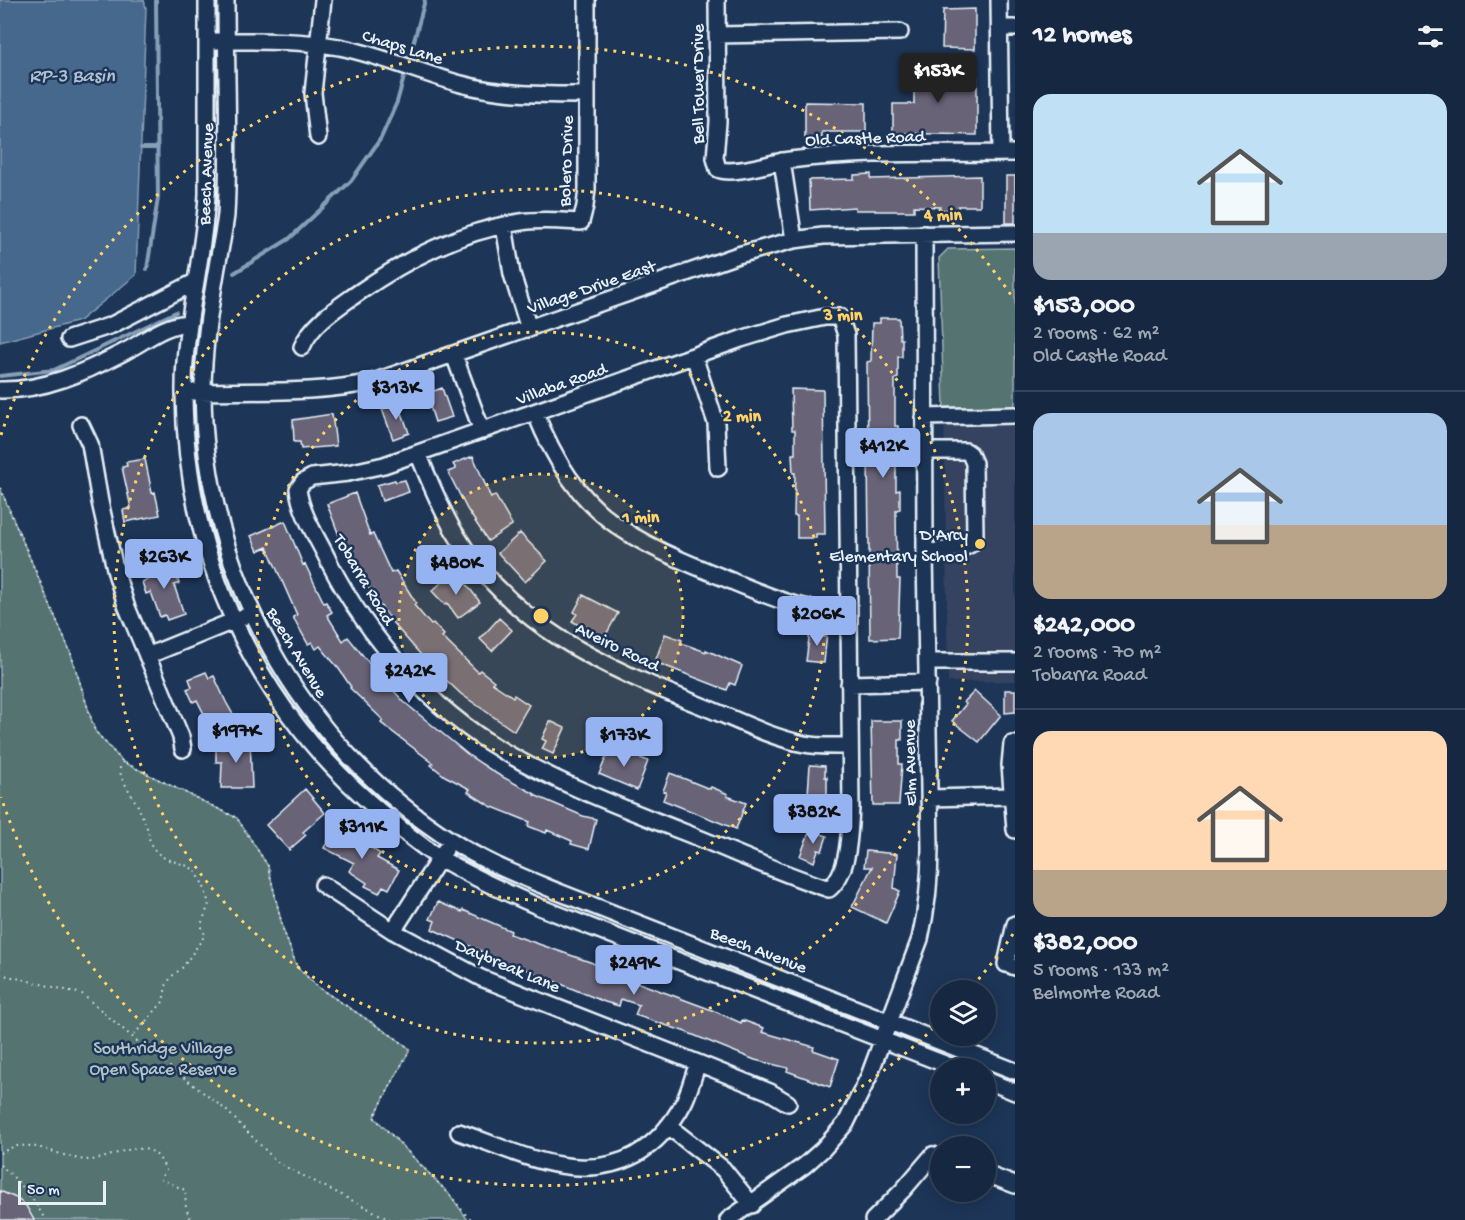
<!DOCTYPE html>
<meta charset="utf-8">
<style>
:root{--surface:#162841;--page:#23344c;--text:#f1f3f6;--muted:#9ea6b1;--line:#35445a;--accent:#95b2f1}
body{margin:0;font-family:"Gochi Hand",sans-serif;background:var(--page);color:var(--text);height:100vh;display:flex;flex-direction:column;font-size:22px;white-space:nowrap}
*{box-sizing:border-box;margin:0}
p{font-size:20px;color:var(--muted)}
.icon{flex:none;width:33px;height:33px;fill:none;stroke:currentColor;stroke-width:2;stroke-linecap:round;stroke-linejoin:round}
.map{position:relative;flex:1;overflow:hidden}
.side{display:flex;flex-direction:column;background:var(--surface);width:450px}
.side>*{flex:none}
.controls{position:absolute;left:930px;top:980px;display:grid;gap:12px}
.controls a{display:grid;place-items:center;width:66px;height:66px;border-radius:50%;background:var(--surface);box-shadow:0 3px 15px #0003,0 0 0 2px var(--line);font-size:30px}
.scale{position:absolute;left:18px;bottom:15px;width:88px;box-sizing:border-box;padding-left:6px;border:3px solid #e8f1f8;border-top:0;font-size:16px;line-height:21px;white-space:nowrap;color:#e8f1f8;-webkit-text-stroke:4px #1d3557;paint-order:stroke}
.price{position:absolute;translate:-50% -51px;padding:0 14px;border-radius:6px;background:var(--accent);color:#111;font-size:20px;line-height:39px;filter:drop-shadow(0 2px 3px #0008)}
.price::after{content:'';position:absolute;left:50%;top:36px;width:18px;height:14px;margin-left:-9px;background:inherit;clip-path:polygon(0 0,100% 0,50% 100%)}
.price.on{background:#222;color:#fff}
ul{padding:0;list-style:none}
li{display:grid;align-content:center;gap:12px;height:318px;padding:0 18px}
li+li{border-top:2px solid var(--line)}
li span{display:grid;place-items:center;height:186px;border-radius:18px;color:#555}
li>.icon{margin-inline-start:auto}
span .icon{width:108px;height:108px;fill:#fffc;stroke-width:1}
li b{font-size:26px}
h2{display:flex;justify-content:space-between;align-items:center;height:72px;padding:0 18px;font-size:26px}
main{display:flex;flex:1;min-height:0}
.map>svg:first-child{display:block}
.built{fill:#344361}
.green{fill:#547371;stroke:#9eb2b4;stroke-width:1.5}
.water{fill:#45688c;stroke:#869fb7;stroke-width:1.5}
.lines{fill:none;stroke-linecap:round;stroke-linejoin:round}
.stream{stroke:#869fb7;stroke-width:4}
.building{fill:#686377;stroke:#e8f1f8;stroke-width:1.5}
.minor-casing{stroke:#e8f1f8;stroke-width:20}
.path{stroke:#e8f1f8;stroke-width:2;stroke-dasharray:1.5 4.5;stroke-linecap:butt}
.minor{stroke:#1d3557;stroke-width:15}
.ring{fill:none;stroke:#ffd166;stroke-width:3;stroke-dasharray:3 6}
.poi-dot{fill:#ffd166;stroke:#1d3557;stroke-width:2}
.labels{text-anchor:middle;stroke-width:5;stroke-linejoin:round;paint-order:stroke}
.street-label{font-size:18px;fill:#e8f1f8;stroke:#1d3557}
.poi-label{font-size:18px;fill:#e8f1f8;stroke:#1d3557;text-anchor:end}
.park-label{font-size:18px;fill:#b4c5c9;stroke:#1d3557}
.water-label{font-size:20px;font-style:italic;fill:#afc1d2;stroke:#1d3557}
.centre{fill:#ffd166;stroke:#1d3557;stroke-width:3}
.ring-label{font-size:18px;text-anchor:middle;font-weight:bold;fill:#ffd166;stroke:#1d3557;stroke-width:5;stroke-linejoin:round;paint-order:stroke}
</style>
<main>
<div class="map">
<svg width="1015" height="1220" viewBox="0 0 1015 1220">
<rect width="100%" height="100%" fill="#1d3557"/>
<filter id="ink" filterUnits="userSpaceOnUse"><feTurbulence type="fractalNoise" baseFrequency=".0167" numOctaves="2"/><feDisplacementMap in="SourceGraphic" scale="12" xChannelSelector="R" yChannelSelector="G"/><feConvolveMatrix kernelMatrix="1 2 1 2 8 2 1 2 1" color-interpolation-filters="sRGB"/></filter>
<g filter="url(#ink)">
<path class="built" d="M944 407 1015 408V681L948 682Z"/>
<path class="green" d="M1015 248V408L944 407 939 258 948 249Z
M0 488 71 654 95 731 123 762 237 818 268 866 283 929 297 967 319 988 397 1039 410 1049 374 1117 450 1195 468 1220H0Z"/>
<path class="water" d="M0 0H144L146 8 136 275 79 321 0 342Z"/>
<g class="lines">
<path class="stream" d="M408 63 425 0
M141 148H158
M147 269 158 198 156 0
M234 273 289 239 351 181 381 138 397 102 406 70
M0 376 54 370 176 312"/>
</g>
<path class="building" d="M975 9V49L942 48 943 10Z
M914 58H932V75L962 74V78L977 77V135L893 133V104H914Z
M805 102 866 103V132H822V138H805Z
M871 174V179L980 176V206H958V209L940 210V207L914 206V211H875V210H855V207L810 210 809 180 854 179V175Z
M1006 176H1015V223H1006Z
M880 318H899L900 339H902V357H898V378L895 379V426H898L899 443H896V491L900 490V509L896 510 897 579H900L898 638 870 639 867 362 871 361 872 323H880Z
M442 388 452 417 435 422 426 394Z
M791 389 823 390 825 534H816V538H797V516H794L795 473H793L792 454H795V430H792Z
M399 404 409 433 393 439 382 409Z
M332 414 336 446 301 449 300 442H294L293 420Z
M473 456 491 498 495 495 512 525 488 541 467 509 448 472 456 469 453 464Z
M145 459 152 493 155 492 160 515 125 522 123 510 131 508 122 467 127 466 126 462Z
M395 480 396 482 405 480 409 492 382 501 377 485Z
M355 493 370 535 373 534 391 573 396 571 416 603 414 605 431 625 433 623 444 635 442 637 478 672 480 670 494 681 492 683 513 697 514 695 529 705 514 731 461 694 428 663 392 622 377 601 353 563 342 538H340L327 504Z
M285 521 303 565 305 564 324 603 326 602 332 612 327 615 343 641 348 637 373 668 404 702 471 757 497 774 535 794 534 795 583 816 596 819 589 849 571 844 572 841 547 830 546 833 528 826 530 822 490 806 468 792 470 789 445 776 431 765 433 763 381 723 383 720 350 688 351 687 339 669 320 646 316 649 312 642 308 644 293 617 297 615 267 547 258 551 251 536Z
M520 533 547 561 525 582 498 553Z
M171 561 179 583 174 585 184 614 167 620 165 615 160 617 151 592 146 594 142 582 149 579 146 569Z
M450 575 456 581 461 577 480 602 458 618 447 603 445 605 432 591Z
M583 595 618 613 603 640 572 621 577 614 574 612Z
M499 618 512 630 492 651 480 639Z
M810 631 827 632 824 663 806 661Z
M665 634 682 640 681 643 706 652V650L742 666 735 685 730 683 727 690 655 662Z
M206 672 209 678 214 676 226 702 235 718 212 730 197 700 193 702 187 689 192 687 189 679Z
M1005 690H1015V712L1005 713Z
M975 691 1001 715 979 742 952 721 966 704 964 702Z
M550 721 565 728 553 754 542 749 546 741 542 739Z
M871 721H902V740H899V764H902L899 805H873Z
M224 739H250L252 788H221L222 762H216V749H224Z
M611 746 648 761 637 790 599 774Z
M810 765 825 766V777H827V795L808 794Z
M670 773 710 789 711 787 728 794 727 796 746 803 736 829 663 800 666 792 663 791Z
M305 789 325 813 303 832 306 835 289 850 266 825Z
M336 827 357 838 380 854 377 858 399 870 389 889 383 886 379 893 365 886 367 883 349 871 354 863 324 848Z
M810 830 827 836 822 851 818 850 814 862 800 856Z
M866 851 897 854 894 888 900 891 886 923 852 907 872 867H864Z
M438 902 462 912 463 910 511 931 510 934 590 962 613 971 612 973 712 1010 741 1023 742 1020 764 1028 762 1032 814 1047 813 1050 839 1059 830 1087 787 1071 788 1068 755 1060 686 1032 635 1015 639 1005 621 999 619 1006 605 1002 551 980 550 982 534 976 535 972 503 963 480 952 481 951 432 929 435 921 430 919Z
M0 1191 16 1198 26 1206 34 1220H0Z"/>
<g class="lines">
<g class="minor-casing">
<path id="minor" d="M207 0V194C204 261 183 325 184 393 185 557 256 709 383 814 401 829 420 846 440 858 473 878 507 893 542 908L955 1068
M226 0C226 71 230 144 226 215 224 232 220 250 217 267 210 308 203 350 203 392 204 573 299 744 452 841 484 862 520 876 556 891L1015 1071
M717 0 718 122 715 158 718 169C733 176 772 162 790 160 864 151 940 154 1015 153
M999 0 1001 153
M1000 28H1015
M717 35 900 32
M216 41C257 41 298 40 339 47 380 55 420 73 461 84 502 95 544 95 587 95
M318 137 313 93 323 0
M782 161 794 240
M504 226 512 274 529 329
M825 317H840L846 335 851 808C849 834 850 871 829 889 779 873 730 850 681 831 621 807 559 784 503 751 431 709 368 638 330 564 319 540 301 515 298 489L303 482 312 477 348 473 384 465 741 339 787 325Z
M69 339 112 325 195 282
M302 347C312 323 337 308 358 293 407 259 460 231 521 222 541 219 561 221 581 222L585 206 587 189V0
M454 355 482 431
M694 356 716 423 718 468
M0 390C43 391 85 372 122 353 144 342 164 324 189 323
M193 392C254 390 316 395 376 381L738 255 794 240 823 236 1015 233
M535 412C578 519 628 539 729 580 771 597 801 612 848 611
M924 417 1015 415
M81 425 90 444 100 502 116 573 126 605 181 737 183 749
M924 451H966L970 454 974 463 975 535 971 544 965 547 925 553
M418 453C428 478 439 504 452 528 510 627 601 665 702 706 735 719 769 737 804 744 819 747 835 746 850 746
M147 656 243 617
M927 662H1015
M849 684 928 682
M1015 744H1012L1010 765 1015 830
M929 798 1012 796
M323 885 393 931 481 978 698 1063 770 1092 788 1103
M1015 924 1006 964 1015 967
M393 931 445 850
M986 1080 1015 1092
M668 1126 723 1169 752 1205
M459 1132C515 1151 577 1186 635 1155 656 1143 673 1123 684 1102 690 1090 693 1076 698 1063
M986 1174 1015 1185
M728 1220 805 1165 823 1149 846 1123 869 1076 920 939C927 909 930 879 930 848L925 553 924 234
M873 1220 903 1190 933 1155 940 1158"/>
</g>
<path class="path" d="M0 488 71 654 95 731 123 762 237 818 268 866 283 929 297 967 319 988 397 1039 410 1049 374 1117 450 1195 467 1216 473 1220
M123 762 120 768 121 777 138 806 148 830 150 843 156 852 166 859 188 866 196 871 204 887 209 904 201 925 205 935 183 967 171 977 166 986 163 1002 132 1037
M0 974 82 994 144 1047 226 1110 278 1163 391 1220
M0 1153C5 1151 11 1147 17 1146 42 1143 64 1159 89 1160 108 1160 128 1144 148 1150 157 1152 162 1162 166 1170L160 1179 185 1190 186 1208 191 1220
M0 1165C19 1181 34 1198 45 1220"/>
<use href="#minor" class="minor"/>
</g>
</g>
<circle cx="541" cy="616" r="142" fill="#ffd166" fill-opacity=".12"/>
<g class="ring">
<circle cx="541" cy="616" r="142"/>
<circle cx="541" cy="616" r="284"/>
<circle cx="541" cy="616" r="427"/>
<path d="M1013 934A569 569 0 0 1 970 989M940 1022A569 569 0 0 1 1 797M1 435A569 569 0 0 1 1013 298"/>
</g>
<circle class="poi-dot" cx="980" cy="544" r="6"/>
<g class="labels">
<g class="street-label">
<text transform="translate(403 46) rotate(17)" y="6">Chaps Lane</text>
<text transform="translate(697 84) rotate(-90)" y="6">Bell Tower Drive</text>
<text transform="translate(865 137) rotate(-2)" y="6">Old Castle Road</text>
<text transform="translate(565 161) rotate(-88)" y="6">Bolero Drive</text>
<text transform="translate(205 174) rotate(-88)" y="6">Beech Avenue</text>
<text transform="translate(591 286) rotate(-19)" y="6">Village Drive East</text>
<text transform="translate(561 383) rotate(-20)" y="6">Villaba Road</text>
<text transform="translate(365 579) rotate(59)" y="6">Tobarra Road</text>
<text transform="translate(618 646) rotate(26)" y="6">Aveiro Road</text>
<text transform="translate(298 652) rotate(59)" y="6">Beech Avenue</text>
<text transform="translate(909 763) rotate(-91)" y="6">Elm Avenue</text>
<text transform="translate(759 949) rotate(21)" y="6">Beech Avenue</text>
<text transform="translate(508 965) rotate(23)" y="6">Daybreak Lane</text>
</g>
<g class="poi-label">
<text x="968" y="540">D'Arcy<tspan x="968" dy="21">Elementary School</tspan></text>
</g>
<g class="park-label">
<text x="163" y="1053">Southridge Village<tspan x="163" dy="21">Open Space Reserve</tspan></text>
</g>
<g class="water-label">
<text x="72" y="81">RP-3 Basin</text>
</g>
</g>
<circle cx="541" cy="616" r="9" class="centre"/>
<g class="ring-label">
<text x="943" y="220">4 min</text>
<text x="843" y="320">3 min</text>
<text x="742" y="421">2 min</text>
<text x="641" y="522">1 min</text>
</g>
</svg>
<div class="controls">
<a><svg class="icon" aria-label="layers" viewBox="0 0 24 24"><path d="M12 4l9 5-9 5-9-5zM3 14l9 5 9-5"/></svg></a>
<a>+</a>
<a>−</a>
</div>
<div class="scale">50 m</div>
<b class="price on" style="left:938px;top:104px">$153K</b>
<b class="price" style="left:396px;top:421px">$313K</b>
<b class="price" style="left:883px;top:479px">$412K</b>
<b class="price" style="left:164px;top:590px">$263K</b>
<b class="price" style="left:456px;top:596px">$480K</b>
<b class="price" style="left:817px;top:647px">$206K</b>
<b class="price" style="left:409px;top:704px">$242K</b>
<b class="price" style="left:236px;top:764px">$197K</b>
<b class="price" style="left:624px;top:768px">$173K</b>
<b class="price" style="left:813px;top:845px">$382K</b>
<b class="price" style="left:362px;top:860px">$311K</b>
<b class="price" style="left:634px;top:996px">$249K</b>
</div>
<section class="side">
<h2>12 homes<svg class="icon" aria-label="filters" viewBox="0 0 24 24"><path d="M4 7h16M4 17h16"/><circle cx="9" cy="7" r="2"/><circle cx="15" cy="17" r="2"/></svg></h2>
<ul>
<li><span style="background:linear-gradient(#bfe0f5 75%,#9aa5b1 0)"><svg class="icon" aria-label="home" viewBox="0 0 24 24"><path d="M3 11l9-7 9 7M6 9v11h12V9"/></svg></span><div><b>$153,000</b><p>2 rooms · 62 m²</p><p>Old Castle Road</p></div></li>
<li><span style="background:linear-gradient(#a9c7e8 60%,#b9a48a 0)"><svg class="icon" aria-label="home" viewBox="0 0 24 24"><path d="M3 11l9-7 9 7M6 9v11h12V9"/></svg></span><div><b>$242,000</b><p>2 rooms · 70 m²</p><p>Tobarra Road</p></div></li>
<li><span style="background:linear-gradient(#ffd9b3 75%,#b9a48a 0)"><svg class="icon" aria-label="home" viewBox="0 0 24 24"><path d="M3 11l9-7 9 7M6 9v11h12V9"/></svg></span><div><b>$382,000</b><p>5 rooms · 133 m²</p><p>Belmonte Road</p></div></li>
</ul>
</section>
</main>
